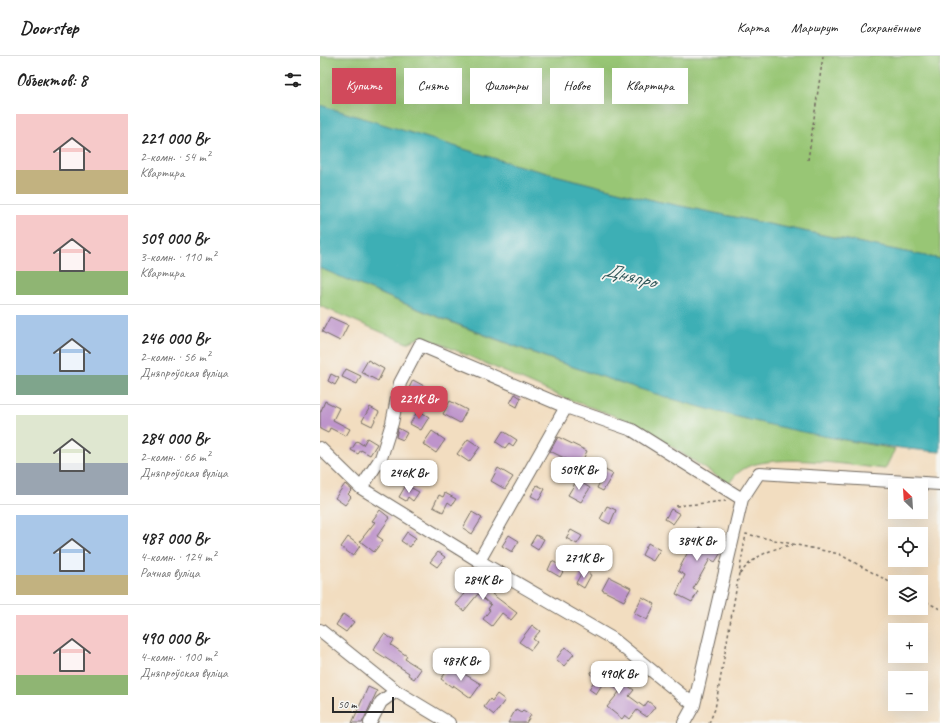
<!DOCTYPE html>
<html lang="ru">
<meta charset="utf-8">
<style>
:root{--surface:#fff;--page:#f6f6f6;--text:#222;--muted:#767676;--line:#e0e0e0;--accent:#d1495b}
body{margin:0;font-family:Caveat,sans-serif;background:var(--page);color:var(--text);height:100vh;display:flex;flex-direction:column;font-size:15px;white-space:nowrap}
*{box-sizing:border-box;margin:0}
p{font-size:13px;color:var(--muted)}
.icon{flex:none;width:22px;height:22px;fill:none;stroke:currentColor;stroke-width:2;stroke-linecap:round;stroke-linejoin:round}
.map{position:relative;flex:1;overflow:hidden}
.side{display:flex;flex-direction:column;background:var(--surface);width:320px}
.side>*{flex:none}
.top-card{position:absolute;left:12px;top:12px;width:380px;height:36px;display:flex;gap:8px}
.needle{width:26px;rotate:335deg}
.buttons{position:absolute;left:568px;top:423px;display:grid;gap:8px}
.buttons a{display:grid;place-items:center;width:40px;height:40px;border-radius:0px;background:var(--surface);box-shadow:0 4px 16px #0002;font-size:20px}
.scale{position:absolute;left:12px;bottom:10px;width:62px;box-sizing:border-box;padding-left:4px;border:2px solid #2b2b2b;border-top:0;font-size:11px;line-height:14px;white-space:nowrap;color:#2b2b2b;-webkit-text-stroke:3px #f6f6f2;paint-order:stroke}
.price{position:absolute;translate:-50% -34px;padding:0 9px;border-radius:8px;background:#fff;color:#222;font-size:13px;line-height:26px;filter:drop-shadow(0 1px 2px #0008)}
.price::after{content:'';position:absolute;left:50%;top:24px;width:12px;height:9px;margin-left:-6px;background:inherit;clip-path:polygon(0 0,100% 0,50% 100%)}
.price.on{background:var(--accent);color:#fff}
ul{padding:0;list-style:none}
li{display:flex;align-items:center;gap:12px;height:100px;padding:0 16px}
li+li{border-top:1px solid var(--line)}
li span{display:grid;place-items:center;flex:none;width:112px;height:80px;border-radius:0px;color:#555}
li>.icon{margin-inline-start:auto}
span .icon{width:48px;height:48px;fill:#fffc;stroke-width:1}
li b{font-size:17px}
h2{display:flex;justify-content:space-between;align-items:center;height:48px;padding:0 16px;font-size:17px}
.tag{padding:0 14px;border-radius:0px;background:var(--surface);box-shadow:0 4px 16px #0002;font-size:14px;line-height:36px}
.tag.on{background:var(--accent);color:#fff}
header{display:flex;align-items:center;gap:24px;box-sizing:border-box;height:56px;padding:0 20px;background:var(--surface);border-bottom:1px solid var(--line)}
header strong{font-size:19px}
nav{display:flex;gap:22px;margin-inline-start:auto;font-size:14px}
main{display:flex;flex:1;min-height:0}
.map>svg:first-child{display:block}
.green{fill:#98c674;stroke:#627850}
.water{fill:#3eafb5;stroke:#346d70}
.building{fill:#be94cb}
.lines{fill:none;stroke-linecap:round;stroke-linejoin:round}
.minor-casing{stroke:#71695f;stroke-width:14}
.path{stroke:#71695f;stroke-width:1.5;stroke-dasharray:3 3;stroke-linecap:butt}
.minor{stroke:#fff;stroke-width:12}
.labels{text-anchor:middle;stroke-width:3.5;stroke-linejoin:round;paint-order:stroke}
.water-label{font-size:20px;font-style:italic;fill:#32595b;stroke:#f6f6f2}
</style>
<header>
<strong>Doorstep</strong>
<nav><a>Карта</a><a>Маршрут</a><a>Сохранённые</a></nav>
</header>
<main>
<section class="side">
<h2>Объектов: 8<svg class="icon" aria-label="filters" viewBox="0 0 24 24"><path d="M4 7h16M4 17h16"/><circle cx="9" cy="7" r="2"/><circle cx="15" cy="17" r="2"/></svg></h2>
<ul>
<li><span style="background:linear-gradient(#f6c9c9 70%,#c2b280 0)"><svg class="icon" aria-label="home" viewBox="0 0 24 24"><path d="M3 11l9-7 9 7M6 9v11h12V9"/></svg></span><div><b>221 000 Br</b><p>2-комн. · 54 m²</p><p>Квартира</p></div></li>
<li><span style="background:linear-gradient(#f6c9c9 70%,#8fb573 0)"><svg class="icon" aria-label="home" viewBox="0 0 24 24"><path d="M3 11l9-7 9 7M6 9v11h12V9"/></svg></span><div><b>509 000 Br</b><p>3-комн. · 110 m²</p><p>Квартира</p></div></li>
<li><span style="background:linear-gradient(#a9c7e8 75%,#7fa58c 0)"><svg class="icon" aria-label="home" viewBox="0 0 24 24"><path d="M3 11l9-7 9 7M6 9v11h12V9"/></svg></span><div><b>246 000 Br</b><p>2-комн. · 56 m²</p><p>Дняпроўская вуліца</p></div></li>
<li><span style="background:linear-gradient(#dfe7d0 60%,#9aa5b1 0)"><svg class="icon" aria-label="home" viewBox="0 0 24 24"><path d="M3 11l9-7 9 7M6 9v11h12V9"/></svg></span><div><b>284 000 Br</b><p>2-комн. · 66 m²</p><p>Дняпроўская вуліца</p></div></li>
<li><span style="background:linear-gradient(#a9c7e8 75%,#c2b280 0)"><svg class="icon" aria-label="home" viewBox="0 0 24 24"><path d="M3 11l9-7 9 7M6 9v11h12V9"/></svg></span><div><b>487 000 Br</b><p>4-комн. · 124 m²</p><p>Рачная вуліца</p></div></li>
<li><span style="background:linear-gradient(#f6c9c9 75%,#8fb573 0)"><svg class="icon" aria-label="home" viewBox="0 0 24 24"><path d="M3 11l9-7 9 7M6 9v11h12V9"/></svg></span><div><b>490 000 Br</b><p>4-комн. · 100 m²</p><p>Дняпроўская вуліца</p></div></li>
</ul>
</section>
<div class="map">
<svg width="620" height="667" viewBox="0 0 620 667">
<rect width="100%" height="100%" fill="#f6f6f2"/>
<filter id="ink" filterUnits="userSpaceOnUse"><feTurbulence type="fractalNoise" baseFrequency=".025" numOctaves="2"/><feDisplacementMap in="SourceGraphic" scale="8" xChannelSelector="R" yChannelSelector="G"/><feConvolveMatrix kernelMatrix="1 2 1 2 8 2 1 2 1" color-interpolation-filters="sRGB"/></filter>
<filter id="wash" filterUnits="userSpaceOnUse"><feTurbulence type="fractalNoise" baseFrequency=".012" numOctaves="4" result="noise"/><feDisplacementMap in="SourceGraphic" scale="16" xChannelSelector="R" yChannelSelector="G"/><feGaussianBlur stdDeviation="0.9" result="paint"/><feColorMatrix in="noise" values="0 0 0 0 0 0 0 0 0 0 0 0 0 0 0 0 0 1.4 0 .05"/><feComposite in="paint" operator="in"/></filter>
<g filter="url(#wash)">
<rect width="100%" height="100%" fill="#f2ddc0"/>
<path class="green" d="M0 0H620V203L336 145 196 109 6 51 0 49Z
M0 212C186 293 374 360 575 393L565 413C527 409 460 397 427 411 419 415 413 421 409 428L317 368 242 341 103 280 87 287 0 250Z"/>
<path class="water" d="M0 49 196 109 336 145 620 203V396C485 385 354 347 228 302 151 274 75 245 0 212Z"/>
<g id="blocks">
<path class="building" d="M10 261 28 269 20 285 2 276Z
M48 304 64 313 58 325 41 316Z
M26 313 41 320 37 328 22 321Z
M11 318 19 322 15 329 8 325Z
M93 324 106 331 101 341 88 334Z
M195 338 201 342 197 351 190 347Z
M5 345 19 352 13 364 30 373 26 380 10 372 8 377 0 373V357Z
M130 345 147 354 140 367 123 358Z
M50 351 59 356 52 370 42 365Z
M98 354 109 361 101 374 90 368Z
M78 372 87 377 83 384 76 381Z
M112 375 125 384 116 397 103 388Z
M183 375 197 384 193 390 189 387 185 392 176 386Z
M238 381 267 395 260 410 230 395Z
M47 382 57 388 50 399 41 394 38 398 31 394 37 385 43 389Z
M148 383 160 391 149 406 137 398Z
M178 412 193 421 185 433 171 425Z
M283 413 293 418 283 435 277 432 282 422 279 420Z
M257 424 270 432 261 446 248 439Z
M25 428 32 434 28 438 31 441 25 449 15 442Z
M86 429 99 436 93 445 88 441 86 445 79 441Z
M217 429 225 433 219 444 211 440Z
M125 437 136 443 132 449 128 446 123 456 113 451 119 439 123 441Z
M287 450 296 454 290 468 280 463Z
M351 453 360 458 353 468 345 463Z
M60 454 70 462 57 480 63 484 54 496 40 485 55 466 52 465Z
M152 456 162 462 152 478 143 472Z
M377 471 395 481 391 489 402 495 395 506 390 503 373 533 378 535 372 546 356 538 365 519 358 515 370 492H369L373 484 370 482Z
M251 474 262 480 257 488 246 482Z
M87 476 96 482 90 491 81 485Z
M189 479 199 485 192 496 182 490Z
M216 479 224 483 218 494 210 489Z
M28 481 40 490 33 500 21 491Z
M328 487 340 494 333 505 322 499Z
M118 496 125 501 117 511 110 506Z
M232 505 245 512 240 521 228 514Z
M263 514 271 519 264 532 256 527Z
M146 520 163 535 166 531 174 537 172 538 197 557 191 564 182 557 172 570 163 563 170 554 168 553 171 549 158 538 144 555 135 548 144 538 137 532Z
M289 521 311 532 304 545 282 534Z
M322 541 335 548 327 564 314 557Z
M23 558 34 566 26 576 16 569Z
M212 569 220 575 213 583 217 586 211 594 199 586Z
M64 578 74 584 71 589 87 600 85 603 101 613 94 623 88 619 89 617 53 594Z
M245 591 254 598 244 610 236 603Z
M277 608 314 634 309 640 324 651 328 645 335 651 327 661 317 654 310 663 305 659 302 663 287 651 300 635 288 626 286 629 283 627 276 638 269 633 276 622 270 618Z
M131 610 161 628 151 642 133 629 132 631 121 623Z
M48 631 57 635 45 661 42 667H32Z
M177 638 185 644 174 659 164 651 170 643 172 645Z
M196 653 201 656 203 654 211 659 206 667H188Z"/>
</g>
</g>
<g filter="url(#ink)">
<use href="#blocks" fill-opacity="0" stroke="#71695f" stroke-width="1"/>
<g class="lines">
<g class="minor-casing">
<path id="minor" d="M246 351 312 374 422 443
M0 392 41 432 159 505 293 583 374 649
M41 432 61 402 72 367 80 327 100 289 246 351 159 505
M0 574 76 635 129 667
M50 667 61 646 76 635
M364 667 374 649 422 443 439 417 620 428"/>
</g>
<path class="path" d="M488 104 503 0
M356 450 406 445
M420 518C432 501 452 492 472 489
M601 543 620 553
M389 667 395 653 426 478 519 498 575 529"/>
<use href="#minor" class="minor"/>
</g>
</g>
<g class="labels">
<g class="water-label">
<text transform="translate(310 219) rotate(14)" y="7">Дняпро</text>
</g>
</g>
</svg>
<div class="buttons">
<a><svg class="needle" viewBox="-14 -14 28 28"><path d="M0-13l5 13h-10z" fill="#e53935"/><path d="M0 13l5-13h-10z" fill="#767676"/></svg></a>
<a><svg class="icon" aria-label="locate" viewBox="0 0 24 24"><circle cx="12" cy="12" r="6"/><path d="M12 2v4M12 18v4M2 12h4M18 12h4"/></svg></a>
<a><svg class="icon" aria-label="layers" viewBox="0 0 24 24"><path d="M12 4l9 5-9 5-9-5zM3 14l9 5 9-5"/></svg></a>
<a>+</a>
<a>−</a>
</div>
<div class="scale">50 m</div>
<b class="price on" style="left:99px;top:364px">221K Br</b>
<b class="price" style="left:259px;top:435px">509K Br</b>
<b class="price" style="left:89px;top:438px">246K Br</b>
<b class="price" style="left:377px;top:506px">384K Br</b>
<b class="price" style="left:264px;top:523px">271K Br</b>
<b class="price" style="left:163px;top:545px">284K Br</b>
<b class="price" style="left:141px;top:626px">487K Br</b>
<b class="price" style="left:299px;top:639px">490K Br</b>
<div class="top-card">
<a class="tag on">Купить</a>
<a class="tag">Снять</a>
<a class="tag">Фильтры</a>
<a class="tag">Новое</a>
<a class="tag">Квартира</a>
</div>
</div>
</main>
